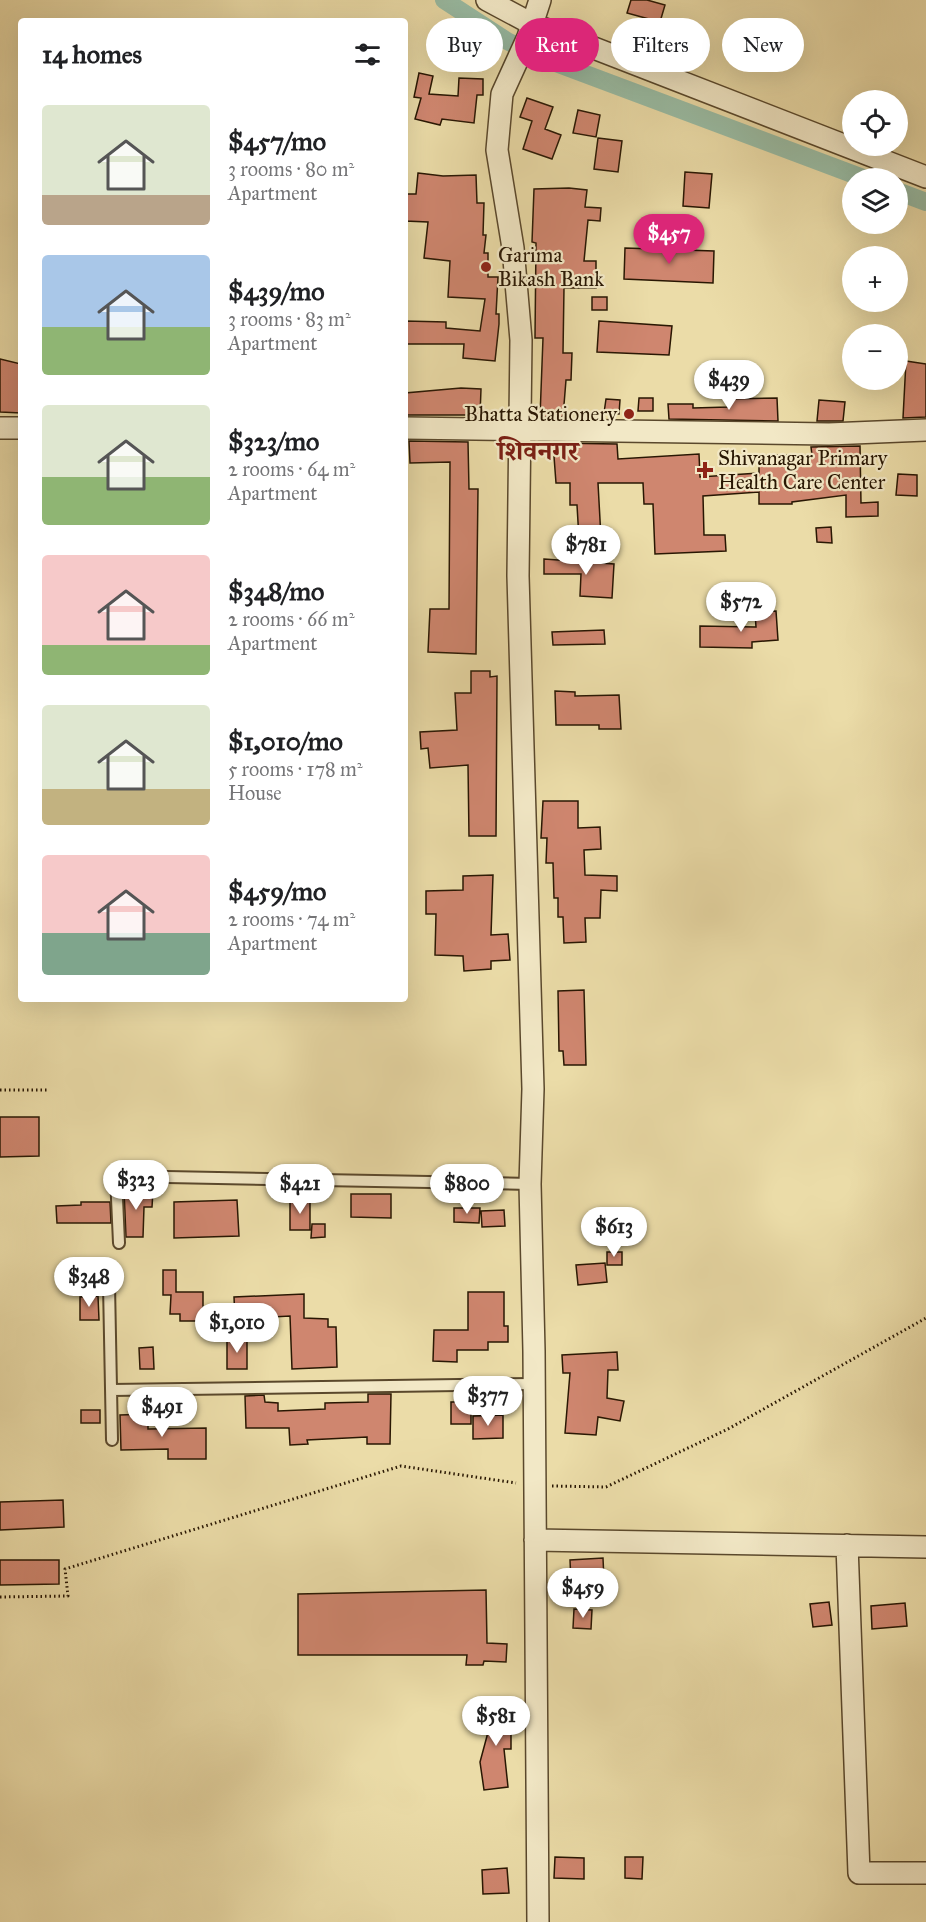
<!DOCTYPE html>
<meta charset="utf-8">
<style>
:root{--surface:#fff;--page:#f2f2f2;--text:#202124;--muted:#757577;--accent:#db2777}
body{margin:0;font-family:"IM FELL Great Primer","Noto Serif Devanagari",serif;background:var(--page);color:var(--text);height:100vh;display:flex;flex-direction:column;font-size:22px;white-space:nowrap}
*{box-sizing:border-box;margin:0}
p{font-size:20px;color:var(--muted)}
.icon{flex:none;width:33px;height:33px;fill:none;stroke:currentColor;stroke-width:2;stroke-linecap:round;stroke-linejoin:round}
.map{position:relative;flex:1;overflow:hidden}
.side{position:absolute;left:18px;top:18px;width:390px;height:984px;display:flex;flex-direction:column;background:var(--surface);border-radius:6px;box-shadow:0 6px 24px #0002}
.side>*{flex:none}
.guide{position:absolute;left:426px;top:18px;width:410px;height:54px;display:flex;gap:12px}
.tools{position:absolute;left:842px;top:90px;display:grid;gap:12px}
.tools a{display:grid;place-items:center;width:66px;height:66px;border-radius:50%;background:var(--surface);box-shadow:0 6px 24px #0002;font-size:30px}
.price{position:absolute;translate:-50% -51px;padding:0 14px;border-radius:21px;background:#fff;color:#222;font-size:20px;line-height:39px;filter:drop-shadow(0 2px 3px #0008)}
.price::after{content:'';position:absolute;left:50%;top:36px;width:18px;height:14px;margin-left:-9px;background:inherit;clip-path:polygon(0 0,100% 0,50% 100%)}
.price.current{background:var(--accent);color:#fff}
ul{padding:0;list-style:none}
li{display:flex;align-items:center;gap:18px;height:150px;padding:0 24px}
li span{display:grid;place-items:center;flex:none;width:168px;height:120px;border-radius:6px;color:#555}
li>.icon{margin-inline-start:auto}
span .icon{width:72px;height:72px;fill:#fffc;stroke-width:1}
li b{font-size:26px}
h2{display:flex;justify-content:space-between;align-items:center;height:72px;padding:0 24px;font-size:26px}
.chip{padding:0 21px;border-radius:27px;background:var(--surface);box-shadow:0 6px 24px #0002;font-size:21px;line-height:54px}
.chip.current{background:var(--accent);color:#fff}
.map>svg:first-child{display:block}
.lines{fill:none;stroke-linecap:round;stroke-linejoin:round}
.canal{stroke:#99bca4;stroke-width:18}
.building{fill:#cf866f;stroke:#291703;stroke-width:1.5}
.service-casing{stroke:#5a482c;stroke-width:14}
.minor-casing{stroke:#5a482c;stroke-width:24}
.path{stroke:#291703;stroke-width:3;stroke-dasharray:1.5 3;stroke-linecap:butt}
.service{stroke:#f2e8c6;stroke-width:10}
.minor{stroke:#f2e8c6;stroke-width:21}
.poi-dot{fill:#8f2418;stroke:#f2e8c6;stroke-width:2}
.labels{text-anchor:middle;stroke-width:4.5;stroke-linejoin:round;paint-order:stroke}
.poi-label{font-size:21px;fill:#291703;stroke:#f2e8c6;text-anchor:start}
.district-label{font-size:27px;font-weight:bold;fill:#7a1f14;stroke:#f2e8c6}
</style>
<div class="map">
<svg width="926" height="1922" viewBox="0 0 926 1922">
<rect width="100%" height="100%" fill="#ebdca8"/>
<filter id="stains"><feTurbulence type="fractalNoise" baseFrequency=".00333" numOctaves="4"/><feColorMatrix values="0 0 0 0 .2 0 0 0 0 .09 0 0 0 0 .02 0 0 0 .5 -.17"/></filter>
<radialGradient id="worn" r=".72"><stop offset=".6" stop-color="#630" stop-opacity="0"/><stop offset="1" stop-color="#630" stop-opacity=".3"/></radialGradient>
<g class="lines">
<path class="canal" d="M444 0 507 41 540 57 863 178
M897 191 926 202"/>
</g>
<path class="building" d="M631 0H647L665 5 660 22 627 13Z
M419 73 433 76 429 94 458 96 459 78 483 79V95H477L474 123 442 119 440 125 415 119 421 98 414 97Z
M527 98 553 107 545 129 561 135 552 159 523 149 532 121 520 117Z
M578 110 600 115 596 137 573 133Z
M598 138 622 141 618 172 594 169Z
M685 172 712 174 709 208 683 206Z
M418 173 443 176 476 175 477 203H484L483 235H486L484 253H488V277H498L496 314H499V324L495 361 463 358 464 344H405V321L446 322V328L480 331 485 299 448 297 450 261 424 258 428 222 405 221 406 194H416Z
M569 188 587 190 585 207 601 208 600 221 588 220 584 261H596V288H564L563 353H572L571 380H566L563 417H540L543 338H535L536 243 532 242 534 189Z
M625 248 714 251 713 283 624 279Z
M592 297H607V310H592Z
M599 321 672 326 669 355 597 352Z
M0 359 21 364V413L0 412Z
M906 361 926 364V417L903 418Z
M461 388 481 389 480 415H405V393Z
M639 398H653V411H638Z
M777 398 778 421 669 419 668 404H693V408L728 407 727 399Z
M606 399 620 400 619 414 604 413Z
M819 400 845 402 843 421H817Z
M409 441 468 442 469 489H478L476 654 428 652 430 609H449L450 462 410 463Z
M553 443 617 444 618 459 699 454 700 477 759 473V455H812L811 447 860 446 861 503 878 502V516L846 517V495L792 502V504H759V492L703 496 704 535H725L726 551 655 554 653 504H644L643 483H598L601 538 579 539 577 505H570V483H556Z
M898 474 917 475V496L896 495Z
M831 527 832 543 817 542 816 528Z
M544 559 614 564 612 598 580 596 581 574H544Z
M776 611 778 640 752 642V648L700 647V626L756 627 755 612Z
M604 630 605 644 553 645 552 632Z
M471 671H490V677L497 676 496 836H469L468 765 430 768 428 748 421 749 420 732 457 730 455 693H471Z
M555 691 575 692V696L619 695 621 729H599V725H556Z
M543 801H578V828L600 827 601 849 584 850 585 875 617 876V891L601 890 600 918H585L586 942 564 943 563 917H558V898H554L553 863H546L547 838H541Z
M493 875 491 935 508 934 510 960 491 961V969L464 971 463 956 435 955 436 914H426V891L463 890V876Z
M584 990 586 1065H564L563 1051H559L558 991Z
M0 1117H39V1156L0 1157Z
M124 1190 153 1191 152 1207H144L143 1237H126Z
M351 1194H391V1218L351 1217Z
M237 1200 239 1236 174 1238V1202Z
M290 1200H310V1230H290Z
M81 1202H110L111 1223H57L56 1206 81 1205Z
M454 1208H480L479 1223 454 1222Z
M504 1210 505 1226 482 1227 481 1211Z
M312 1224H325V1237L311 1238Z
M607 1252H622V1265H607Z
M605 1263 607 1282 578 1285 576 1265Z
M163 1270H176V1292H203V1321H180V1314H170L171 1295H163Z
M468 1292H504V1326H508V1342H488V1350H457V1362L433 1361 434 1330H468Z
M304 1294V1318L328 1319V1327H336L337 1367 292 1369 290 1316 235 1319 234 1297Z
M98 1296 99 1320H80V1297Z
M227 1339H247V1369H227Z
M153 1347 154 1369H140L139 1348Z
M617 1352 618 1370H608L607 1398 624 1401 620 1421 598 1417 596 1435 565 1433 570 1373H563L562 1355Z
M368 1394H391L390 1444H367V1437L307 1440 308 1444 290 1445 289 1428H246L245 1396 264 1395 265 1402 278 1403V1411L325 1409V1403L368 1402Z
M451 1402H471V1424H451Z
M81 1410H100V1423H81Z
M148 1414V1429L206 1428V1459H168V1449L121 1450 120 1415Z
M503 1415V1438L473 1439V1416Z
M63 1500 64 1527 0 1530V1502Z
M603 1558 604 1580H600V1604H584V1581L571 1582 570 1560Z
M0 1560H59V1584L0 1585Z
M486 1590 487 1643 507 1644 506 1662 484 1661 483 1665H466L467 1655H298V1594Z
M829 1602 832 1625 813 1627 810 1604Z
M905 1603 907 1626 872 1629 871 1606Z
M574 1609 592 1610 591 1629 573 1628Z
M507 1698 506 1721 511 1722V1749H504L508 1787 484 1790 480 1762 487 1736 491 1699Z
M555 1857 584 1858V1879L554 1878Z
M625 1857H643L642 1879 625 1878Z
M507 1868 509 1893 483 1894 482 1870Z"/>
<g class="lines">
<g class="service-casing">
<path id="service" d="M119 1243 116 1176 530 1184
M109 1285 112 1440
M112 1390 534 1384"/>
</g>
<g class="minor-casing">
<path id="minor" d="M487 0 532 24 926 177
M0 428H21
M405 428 829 434 926 430
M535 1540 926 1547
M847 1545 859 1873H926
M538 1922 534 1351 530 1184 533 1089 518 576 521 340 513 248 497 150 502 94 528 37 540 0"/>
</g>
<path class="path" d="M0 1090H49
M552 1486 606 1487 728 1429 926 1318
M0 1597 68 1596 65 1569 401 1466 516 1483"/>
<use href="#service" class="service"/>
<use href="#minor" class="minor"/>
</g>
<g class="poi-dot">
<circle cx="486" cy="267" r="6"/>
<circle cx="629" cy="414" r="6"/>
<path d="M702 461h6v6h6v6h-6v6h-6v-6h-6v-6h6z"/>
</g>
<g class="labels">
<g class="poi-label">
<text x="498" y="262">Garima<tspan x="498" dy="24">Bikash Bank</tspan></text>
<text x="617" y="421" text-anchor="end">Bhatta Stationery</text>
<text x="718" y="465">Shivanagar Primary<tspan x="718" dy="24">Health Care Center</tspan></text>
</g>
<g class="district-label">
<text x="538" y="460">शिवनगर</text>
</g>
</g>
<rect width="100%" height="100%" filter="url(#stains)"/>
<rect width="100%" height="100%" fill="url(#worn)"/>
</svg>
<div class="tools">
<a><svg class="icon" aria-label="locate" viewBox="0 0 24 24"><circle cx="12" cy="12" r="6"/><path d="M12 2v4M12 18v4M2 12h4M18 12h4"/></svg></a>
<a><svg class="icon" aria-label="layers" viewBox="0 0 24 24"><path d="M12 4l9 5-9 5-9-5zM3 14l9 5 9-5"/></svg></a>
<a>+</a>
<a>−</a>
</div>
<b class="price current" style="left:669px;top:265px">$457</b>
<b class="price" style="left:729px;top:411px">$439</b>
<b class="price" style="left:586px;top:576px">$781</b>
<b class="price" style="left:741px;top:633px">$572</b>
<b class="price" style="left:136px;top:1211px">$323</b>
<b class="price" style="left:300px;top:1215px">$421</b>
<b class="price" style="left:467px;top:1215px">$800</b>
<b class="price" style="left:614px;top:1258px">$613</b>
<b class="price" style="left:89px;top:1308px">$348</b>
<b class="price" style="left:237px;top:1354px">$1,010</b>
<b class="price" style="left:488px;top:1427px">$377</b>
<b class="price" style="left:162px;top:1438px">$491</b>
<b class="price" style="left:583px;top:1619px">$459</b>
<b class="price" style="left:496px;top:1747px">$581</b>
<div class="guide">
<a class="chip">Buy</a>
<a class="chip current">Rent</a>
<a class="chip">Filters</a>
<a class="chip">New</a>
</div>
<section class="side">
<h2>14 homes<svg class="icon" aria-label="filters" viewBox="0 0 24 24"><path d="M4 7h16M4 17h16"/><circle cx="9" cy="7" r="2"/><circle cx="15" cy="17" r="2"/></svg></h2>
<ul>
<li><span style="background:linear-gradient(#dfe7d0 75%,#b9a48a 0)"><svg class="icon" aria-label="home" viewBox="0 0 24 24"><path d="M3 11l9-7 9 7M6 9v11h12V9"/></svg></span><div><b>$457/mo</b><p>3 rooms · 80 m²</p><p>Apartment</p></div></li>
<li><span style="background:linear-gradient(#a9c7e8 60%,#8fb573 0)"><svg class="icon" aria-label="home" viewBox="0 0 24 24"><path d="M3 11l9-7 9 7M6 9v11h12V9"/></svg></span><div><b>$439/mo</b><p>3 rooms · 83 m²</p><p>Apartment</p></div></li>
<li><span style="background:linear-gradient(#dfe7d0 60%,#8fb573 0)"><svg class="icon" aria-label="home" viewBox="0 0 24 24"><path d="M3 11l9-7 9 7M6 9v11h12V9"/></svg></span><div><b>$323/mo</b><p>2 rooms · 64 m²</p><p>Apartment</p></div></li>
<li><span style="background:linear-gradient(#f6c9c9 75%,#8fb573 0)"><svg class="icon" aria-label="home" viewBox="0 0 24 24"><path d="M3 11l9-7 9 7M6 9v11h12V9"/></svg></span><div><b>$348/mo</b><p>2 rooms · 66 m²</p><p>Apartment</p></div></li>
<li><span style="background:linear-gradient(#dfe7d0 70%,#c2b280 0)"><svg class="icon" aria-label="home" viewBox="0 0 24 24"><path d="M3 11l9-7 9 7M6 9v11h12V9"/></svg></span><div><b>$1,010/mo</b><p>5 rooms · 178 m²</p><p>House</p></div></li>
<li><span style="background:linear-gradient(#f6c9c9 65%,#7fa58c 0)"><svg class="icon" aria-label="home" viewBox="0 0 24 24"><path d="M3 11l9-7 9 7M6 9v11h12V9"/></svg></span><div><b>$459/mo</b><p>2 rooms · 74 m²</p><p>Apartment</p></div></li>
</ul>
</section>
</div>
